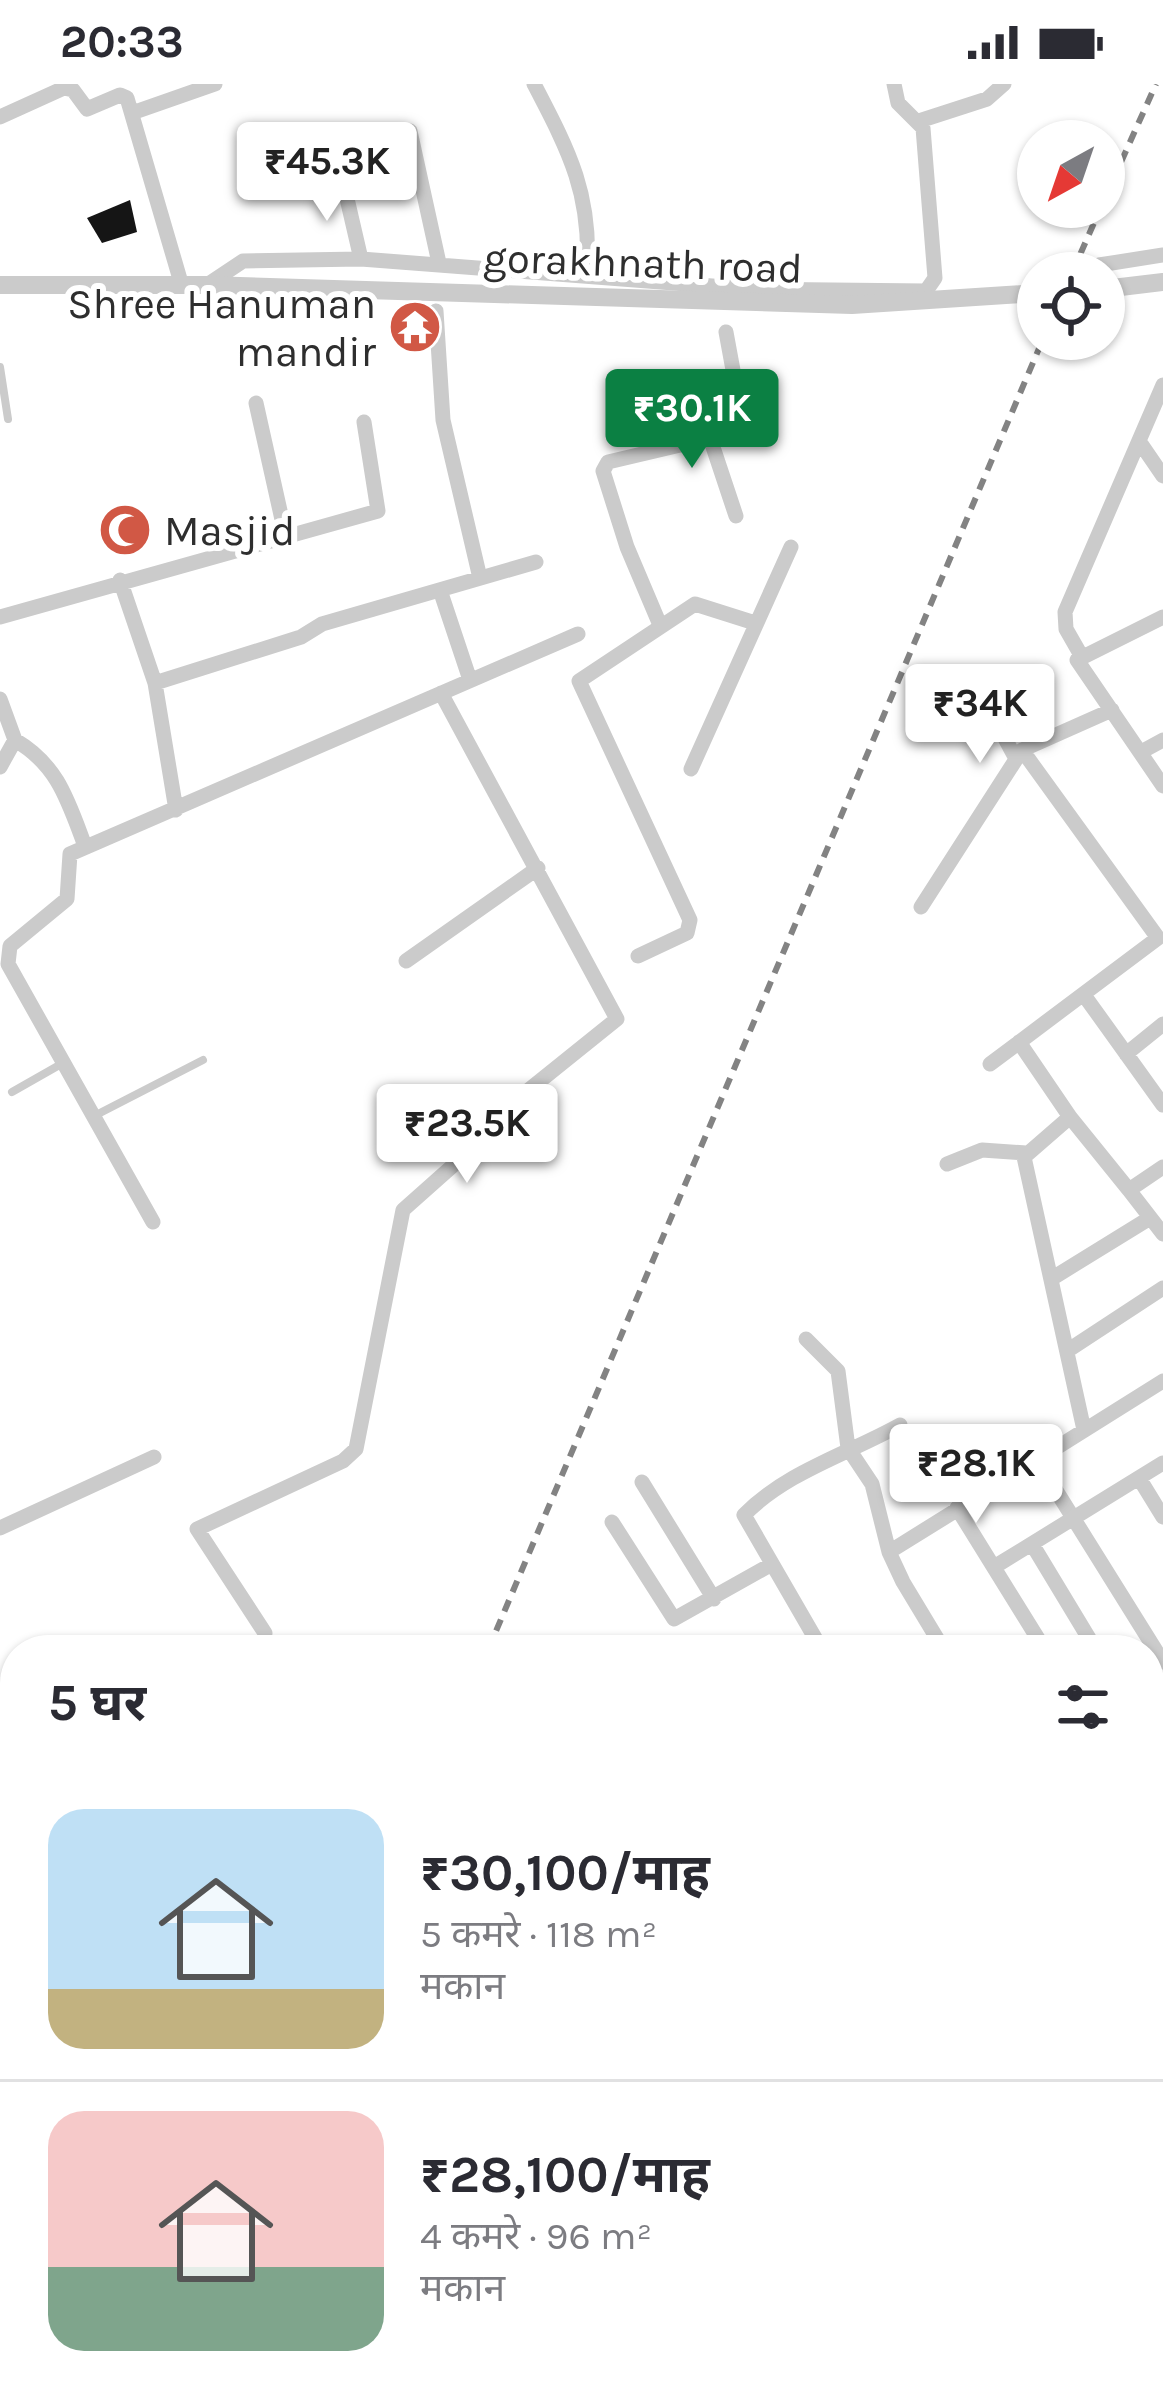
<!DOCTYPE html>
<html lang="hi">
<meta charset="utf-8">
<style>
:root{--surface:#fff;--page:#f7f7f7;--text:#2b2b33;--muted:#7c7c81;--line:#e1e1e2;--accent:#0b8043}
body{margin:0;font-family:Karla,"Noto Sans Devanagari",sans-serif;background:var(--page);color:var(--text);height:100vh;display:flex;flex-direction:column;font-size:45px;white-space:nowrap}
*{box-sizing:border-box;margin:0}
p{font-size:39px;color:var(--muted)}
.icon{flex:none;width:66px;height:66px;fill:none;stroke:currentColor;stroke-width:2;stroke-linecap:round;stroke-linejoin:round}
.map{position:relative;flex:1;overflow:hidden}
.side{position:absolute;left:0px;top:1551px;width:1164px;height:768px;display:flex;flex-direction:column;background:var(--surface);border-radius:48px 48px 0 0;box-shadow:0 3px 9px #0004}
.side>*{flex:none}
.needle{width:78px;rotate:220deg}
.controls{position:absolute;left:1017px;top:36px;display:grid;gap:24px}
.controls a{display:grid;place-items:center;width:108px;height:108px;border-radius:50%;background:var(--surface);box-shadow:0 3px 9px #0004;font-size:60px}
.price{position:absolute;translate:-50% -102px;padding:0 27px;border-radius:12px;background:#fff;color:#222;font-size:39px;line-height:78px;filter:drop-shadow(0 3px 6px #0008)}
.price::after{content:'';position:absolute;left:50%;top:72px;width:36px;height:27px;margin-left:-18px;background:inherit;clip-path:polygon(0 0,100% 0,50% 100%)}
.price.active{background:var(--accent);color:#fff}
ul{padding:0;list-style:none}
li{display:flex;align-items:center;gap:36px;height:300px;padding:0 48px}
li+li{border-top:3px solid var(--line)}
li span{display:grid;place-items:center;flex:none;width:336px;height:240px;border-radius:36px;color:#555}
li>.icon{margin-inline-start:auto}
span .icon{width:144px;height:144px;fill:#fffc;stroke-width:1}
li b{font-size:51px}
h2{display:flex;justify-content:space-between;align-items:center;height:144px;padding:0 48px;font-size:51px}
.status{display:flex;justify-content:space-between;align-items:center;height:84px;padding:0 60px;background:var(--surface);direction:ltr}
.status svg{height:33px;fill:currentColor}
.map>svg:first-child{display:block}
.building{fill:#151515}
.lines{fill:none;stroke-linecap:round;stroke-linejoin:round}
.service{stroke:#cbcbcb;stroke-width:8}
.minor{stroke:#cbcbcb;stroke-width:15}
.tertiary{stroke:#cbcbcb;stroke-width:18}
.rail{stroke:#838383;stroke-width:6;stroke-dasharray:12 9;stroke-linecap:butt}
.labels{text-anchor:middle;stroke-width:12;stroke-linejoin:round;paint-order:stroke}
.street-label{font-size:42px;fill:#2e2e2e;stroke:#fff}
.poi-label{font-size:42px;fill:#2e2e2e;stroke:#fff;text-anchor:end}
</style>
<div class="status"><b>20:33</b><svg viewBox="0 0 49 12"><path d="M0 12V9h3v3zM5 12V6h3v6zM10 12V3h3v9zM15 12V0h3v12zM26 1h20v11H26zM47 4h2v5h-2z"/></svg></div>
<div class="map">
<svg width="1163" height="2319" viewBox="0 0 1163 2319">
<rect width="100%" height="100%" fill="#fff"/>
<path class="building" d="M130 116 137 148 102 159 87 134Z"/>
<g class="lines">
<path class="service" d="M0 283 8 335
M12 1008 63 979
M96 1031 203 976"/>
<path class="minor" d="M534 0C570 69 592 111 587 190
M132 29 215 0
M0 33 64 4 73 6 87 25 120 11 127 14 182 202
M919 37 987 15 1004 0
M410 47 439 179
M342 93 361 175
M1099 181 1163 171
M207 201 243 177 361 175 751 205 926 207 935 194 923 44 898 19 894 0
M436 227 443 336 480 494
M256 319 285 449
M711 357 736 432
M1139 357 1163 392
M120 496 155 599 176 726
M440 506 470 596
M0 533 378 427 364 338
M1163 533 1077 576 1163 702
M660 541 627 463 603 387 608 378 744 346 726 248
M1082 573 1066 545 1065 528 1163 301
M155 599 301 553 322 540 536 478
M0 615 15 656 0 683
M994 634 1015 673
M15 656C58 681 68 717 85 762
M1141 668 1163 656
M691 685 791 463
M921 823 1022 666 1112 626
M638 872 687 849 690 836 579 597 695 520 755 539
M406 877 538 784
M1084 911 1163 1021
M1019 958 1070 1033
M1126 970 1163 940
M990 980 1158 854 1022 666
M947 1080 982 1066 1026 1069
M1163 1083 1129 1106 1163 1150
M153 1138 8 880 10 862 67 815 70 770 578 550
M1051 1195 1150 1134
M806 1255 838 1287 848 1364 872 1400 889 1468 903 1498 944 1566
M1067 1267 1163 1204
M1163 1297 1037 1376 1163 1578
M1084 1346 1024 1073 1070 1033 1129 1106
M1139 1394 1163 1433
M642 1398 714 1515
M957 1424 1045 1566
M612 1438 674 1535 772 1480
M0 1444 154 1373
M1032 1460 1096 1566
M889 1468 1037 1376
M994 1483 1163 1379
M256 1566 263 1562 265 1549 197 1445 343 1377 356 1365 403 1126 466 1070 490 1037 617 935 441 609
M822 1566 744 1431C786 1388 848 1370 900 1341
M1149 1657 1163 1648
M0 1683 10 1700
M1149 1847 1163 1873
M0 1909 15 1934
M0 2033 15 2025
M282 2304 360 2319
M660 2304 663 2319
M122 2319 124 2304
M238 2319 252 2304
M430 2319 455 2304
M836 2319 852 2304"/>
<path class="tertiary" d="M0 201H207L852 221 1038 209
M1104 205 1163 198
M1149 1791 1163 1784
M0 2214 15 2218"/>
<path class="rail" d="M1104 116 1156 0
M1072 189 1101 123
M488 1566 1043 255
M166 2319 173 2304"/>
</g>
<defs>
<g id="temple-disc" transform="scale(2.7)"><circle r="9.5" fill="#d15845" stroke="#fff"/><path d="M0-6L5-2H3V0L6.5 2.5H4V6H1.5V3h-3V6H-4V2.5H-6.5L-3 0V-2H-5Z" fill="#fff"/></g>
<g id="mosque-disc" transform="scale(2.7)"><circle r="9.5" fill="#d15845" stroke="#fff"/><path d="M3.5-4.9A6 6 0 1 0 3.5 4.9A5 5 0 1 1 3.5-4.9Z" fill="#fff"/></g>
</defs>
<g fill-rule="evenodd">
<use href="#temple-disc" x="415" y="243"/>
<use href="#mosque-disc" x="125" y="446"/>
</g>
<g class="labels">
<g class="street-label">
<text transform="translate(643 178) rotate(2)" y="15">gorakhnath road</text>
</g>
<g class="poi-label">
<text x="376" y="234">Shree Hanuman<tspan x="376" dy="48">mandir</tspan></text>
<text x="164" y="461" text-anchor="start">Masjid</text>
</g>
</g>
</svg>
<div class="controls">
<a><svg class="needle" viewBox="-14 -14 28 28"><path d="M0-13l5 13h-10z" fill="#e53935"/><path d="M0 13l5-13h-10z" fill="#7c7c81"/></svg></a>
<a><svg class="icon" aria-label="locate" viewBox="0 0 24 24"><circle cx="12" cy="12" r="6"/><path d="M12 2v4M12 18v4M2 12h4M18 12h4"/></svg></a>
</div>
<b class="price" style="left:327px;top:140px">₹45.3K</b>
<b class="price active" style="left:692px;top:387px">₹30.1K</b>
<b class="price" style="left:980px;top:682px">₹34K</b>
<b class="price" style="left:467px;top:1102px">₹23.5K</b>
<b class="price" style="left:976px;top:1442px">₹28.1K</b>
<section class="side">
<h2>5 घर<svg class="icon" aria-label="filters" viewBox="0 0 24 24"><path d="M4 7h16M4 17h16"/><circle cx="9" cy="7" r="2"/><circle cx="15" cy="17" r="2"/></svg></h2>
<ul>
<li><span style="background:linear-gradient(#bfe0f5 75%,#c2b280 0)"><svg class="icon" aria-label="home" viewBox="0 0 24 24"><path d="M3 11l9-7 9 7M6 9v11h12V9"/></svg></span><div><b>₹30,100/माह</b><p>5 कमरे · 118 m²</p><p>मकान</p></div></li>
<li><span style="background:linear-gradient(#f6c9c9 65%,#7fa58c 0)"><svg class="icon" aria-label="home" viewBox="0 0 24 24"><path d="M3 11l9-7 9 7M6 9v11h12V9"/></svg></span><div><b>₹28,100/माह</b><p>4 कमरे · 96 m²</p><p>मकान</p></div></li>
</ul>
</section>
</div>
